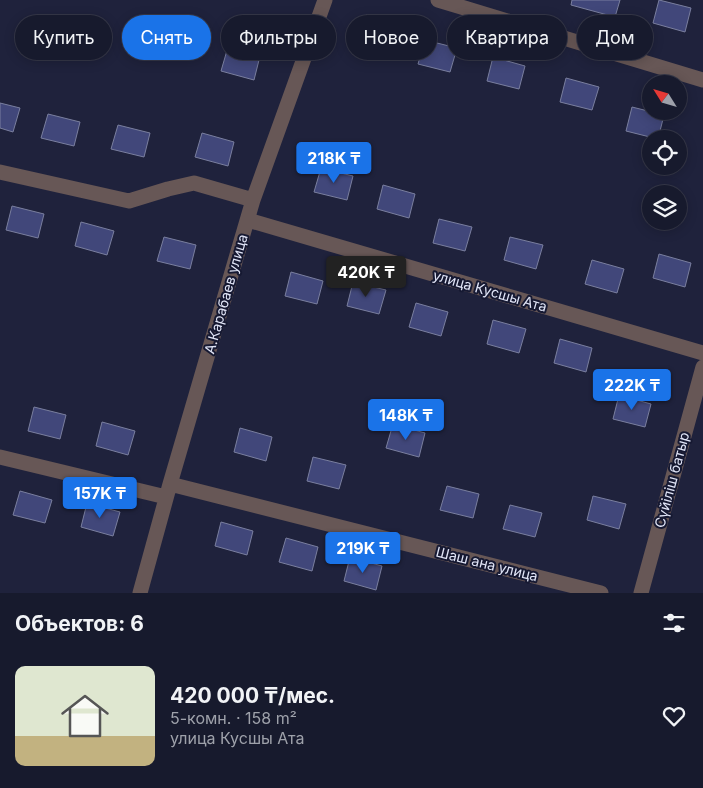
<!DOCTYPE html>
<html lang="ru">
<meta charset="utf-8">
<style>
:root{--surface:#171a2d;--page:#242739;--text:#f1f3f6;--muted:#9ea1aa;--line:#363849;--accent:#1a73e8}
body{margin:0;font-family:Inter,sans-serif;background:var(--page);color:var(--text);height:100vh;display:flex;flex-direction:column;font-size:19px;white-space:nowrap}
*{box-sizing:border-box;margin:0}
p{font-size:16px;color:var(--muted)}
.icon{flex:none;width:28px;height:28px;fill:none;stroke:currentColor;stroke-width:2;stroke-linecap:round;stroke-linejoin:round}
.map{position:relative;height:593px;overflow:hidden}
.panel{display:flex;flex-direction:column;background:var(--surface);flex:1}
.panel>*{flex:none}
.top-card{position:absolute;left:15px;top:15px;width:674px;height:45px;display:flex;gap:10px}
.needle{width:32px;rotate:307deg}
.fabs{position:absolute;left:642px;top:75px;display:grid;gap:10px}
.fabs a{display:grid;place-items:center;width:45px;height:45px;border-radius:50%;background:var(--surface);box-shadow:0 2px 12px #0003,0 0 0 1px var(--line);font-size:25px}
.price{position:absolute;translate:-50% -42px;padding:0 11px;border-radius:5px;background:var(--accent);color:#fff;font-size:16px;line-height:32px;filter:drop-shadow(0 1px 2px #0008)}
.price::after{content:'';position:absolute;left:50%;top:30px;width:15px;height:11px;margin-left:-8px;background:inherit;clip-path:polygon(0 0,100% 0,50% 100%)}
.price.selected{background:#222;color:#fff}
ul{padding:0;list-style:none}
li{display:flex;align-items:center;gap:15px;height:125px;padding:0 15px}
li span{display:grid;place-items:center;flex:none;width:140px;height:100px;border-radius:10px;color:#555}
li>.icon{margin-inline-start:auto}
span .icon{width:60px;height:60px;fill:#fffc;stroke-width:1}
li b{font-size:21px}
h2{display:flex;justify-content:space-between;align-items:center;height:60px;padding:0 15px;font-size:21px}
.tag{padding:0 18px;border-radius:22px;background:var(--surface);box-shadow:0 2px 12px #0003,0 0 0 1px var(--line);font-size:18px;line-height:45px}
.tag.selected{background:var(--accent);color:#fff}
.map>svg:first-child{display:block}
.building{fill:#41477a;stroke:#7a7f9f}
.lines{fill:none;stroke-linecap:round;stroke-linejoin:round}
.minor{stroke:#675756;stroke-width:15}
.labels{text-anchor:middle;stroke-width:4;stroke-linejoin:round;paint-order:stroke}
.street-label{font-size:14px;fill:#e1e5f7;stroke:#161932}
</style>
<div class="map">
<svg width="703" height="593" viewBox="0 0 703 593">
<rect width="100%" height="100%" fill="#1f223c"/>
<path class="building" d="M572 0H620L615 17 571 5Z
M659 0 691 8 685 32 653 23Z
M366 15 398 24 392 47 360 39Z
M425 40 457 48 450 72 418 64Z
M228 47 260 56 254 80 221 71Z
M493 57 525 66 519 89 487 81Z
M566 78 599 87 592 110 560 102Z
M0 103 20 108 13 132 0 128Z
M632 107 664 115 658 139 626 131Z
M48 114 80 122 74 146 41 138Z
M118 125 150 133 144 157 111 149Z
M202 133 234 142 228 166 195 157Z
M321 168 353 176 347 200 314 192Z
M383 185 415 194 409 218 377 209Z
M12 206 44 214 38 238 6 230Z
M439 219 472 227 465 251 433 243Z
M81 222 114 231 107 255 75 246Z
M164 237 196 245 190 269 157 261Z
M510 237 543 245 536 269 504 260Z
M659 254 691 263 685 287 653 278Z
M592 260 624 269 617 293 585 284Z
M291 272 323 281 317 304 285 296Z
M353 282 386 290 379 314 347 306Z
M416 303 448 312 441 336 409 327Z
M493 320 526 329 519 353 487 344Z
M560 339 592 348 586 372 554 363Z
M619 395 651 404 645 427 613 419Z
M34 407 66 415 60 439 28 431Z
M102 422 135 431 128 455 96 446Z
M393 424 425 433 419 457 386 448Z
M240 428 272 437 266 461 234 452Z
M313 457 346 465 339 489 307 481Z
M447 486 479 494 473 518 440 510Z
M20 491 52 500 45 523 13 515Z
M593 496 626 504 619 529 587 520Z
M87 503 120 512 113 536 81 527Z
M510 505 542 513 535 537 503 529Z
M221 522 253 531 247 555 215 546Z
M286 538 318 547 312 571 279 562Z
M350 557 382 566 376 590 344 581Z"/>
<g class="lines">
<path class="minor" d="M438 0 703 80
M0 172 129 201 168 189 194 183 253 200
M248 220 703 353
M0 457 166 497
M170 484 601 593
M140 593 170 484 253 200 325 0
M641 593 703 367"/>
</g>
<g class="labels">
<g class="street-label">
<text transform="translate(490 291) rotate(16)" y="5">улица Кусшы Ата</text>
<text transform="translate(226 294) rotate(-74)" y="5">А.Карабаев улица</text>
<text transform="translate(672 480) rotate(-75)" y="5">Сүйіліш батыр</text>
<text transform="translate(487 564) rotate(14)" y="5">Шаш ана улица</text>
</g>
</g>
</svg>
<div class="fabs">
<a><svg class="needle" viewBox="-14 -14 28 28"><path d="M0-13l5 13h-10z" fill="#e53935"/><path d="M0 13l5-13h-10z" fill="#9ea1aa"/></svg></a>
<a><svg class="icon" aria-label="locate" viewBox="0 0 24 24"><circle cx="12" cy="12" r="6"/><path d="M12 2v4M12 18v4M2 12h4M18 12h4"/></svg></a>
<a><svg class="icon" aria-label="layers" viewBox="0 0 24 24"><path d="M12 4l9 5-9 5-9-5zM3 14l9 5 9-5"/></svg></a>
</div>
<b class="price" style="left:334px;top:184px">218K ₸</b>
<b class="price selected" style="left:366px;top:298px">420K ₸</b>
<b class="price" style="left:632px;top:411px">222K ₸</b>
<b class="price" style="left:406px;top:441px">148K ₸</b>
<b class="price" style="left:100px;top:519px">157K ₸</b>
<b class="price" style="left:363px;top:574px">219K ₸</b>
<div class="top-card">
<a class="tag">Купить</a>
<a class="tag selected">Снять</a>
<a class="tag">Фильтры</a>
<a class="tag">Новое</a>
<a class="tag">Квартира</a>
<a class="tag">Дом</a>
</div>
</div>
<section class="panel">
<h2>Объектов: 6<svg class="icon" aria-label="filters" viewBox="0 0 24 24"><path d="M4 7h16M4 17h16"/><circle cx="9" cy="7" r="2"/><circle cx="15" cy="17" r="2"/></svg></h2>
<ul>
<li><span style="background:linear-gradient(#dfe7d0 70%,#c2b280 0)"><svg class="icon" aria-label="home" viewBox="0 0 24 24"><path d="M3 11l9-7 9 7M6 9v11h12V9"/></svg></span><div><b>420 000 ₸/мес.</b><p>5-комн. · 158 m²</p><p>улица Кусшы Ата</p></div><svg class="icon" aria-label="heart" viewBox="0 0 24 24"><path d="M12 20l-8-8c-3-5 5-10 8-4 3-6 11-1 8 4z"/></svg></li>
</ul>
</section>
